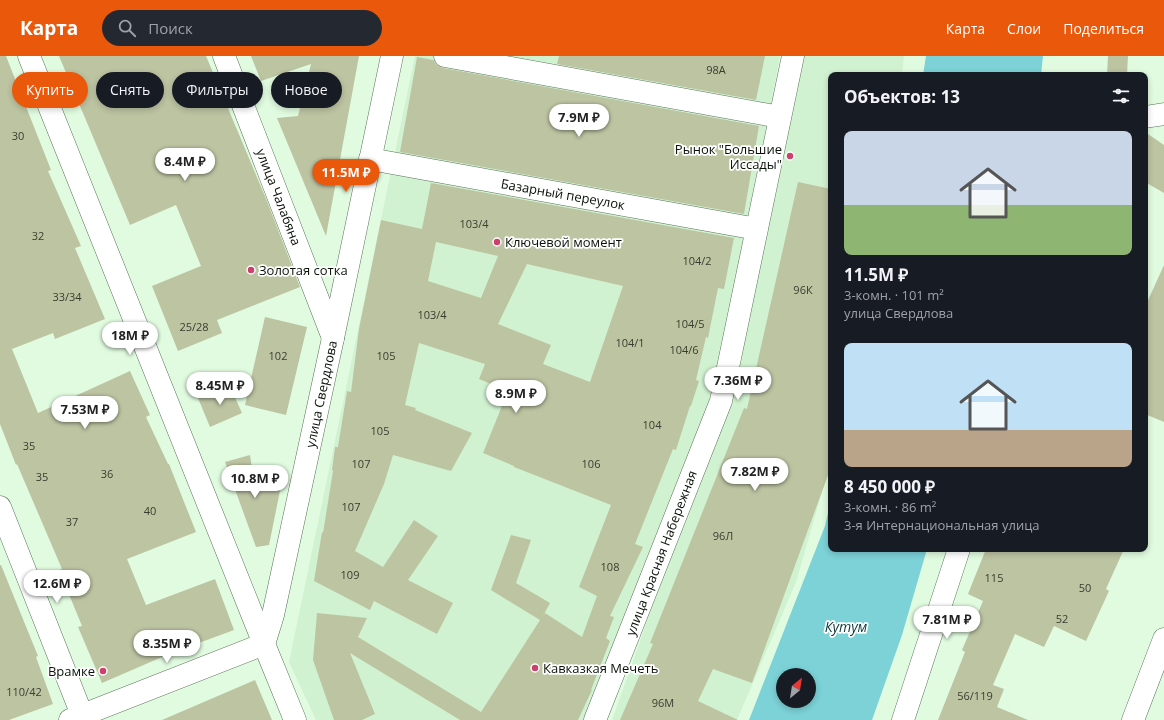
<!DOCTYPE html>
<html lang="ru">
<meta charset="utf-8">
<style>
:root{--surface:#171b24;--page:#242831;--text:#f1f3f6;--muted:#9ea1a6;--accent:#ea580c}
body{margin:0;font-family:"Open Sans",sans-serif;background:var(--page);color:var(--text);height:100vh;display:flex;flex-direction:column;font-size:15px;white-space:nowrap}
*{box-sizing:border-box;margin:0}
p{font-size:13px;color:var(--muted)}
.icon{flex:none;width:22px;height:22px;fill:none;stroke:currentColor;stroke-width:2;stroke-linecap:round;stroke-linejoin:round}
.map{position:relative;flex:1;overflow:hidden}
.sheet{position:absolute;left:828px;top:16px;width:320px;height:480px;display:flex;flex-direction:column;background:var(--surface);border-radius:8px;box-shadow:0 2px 6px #0003}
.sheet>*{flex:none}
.top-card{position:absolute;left:12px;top:16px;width:380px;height:36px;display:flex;gap:8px}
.needle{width:26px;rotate:30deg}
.buttons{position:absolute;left:776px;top:612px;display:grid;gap:8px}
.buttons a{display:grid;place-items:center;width:40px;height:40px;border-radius:50%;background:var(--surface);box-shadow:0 2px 6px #0003;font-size:20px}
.price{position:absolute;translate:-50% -34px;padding:0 9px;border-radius:14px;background:#fff;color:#222;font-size:13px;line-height:26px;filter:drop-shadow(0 1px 2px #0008)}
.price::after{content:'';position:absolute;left:50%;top:24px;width:12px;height:9px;margin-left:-6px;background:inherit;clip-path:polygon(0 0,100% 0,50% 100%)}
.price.active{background:var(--accent);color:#fff}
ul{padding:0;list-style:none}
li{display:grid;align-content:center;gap:8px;height:212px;padding:0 16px}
li span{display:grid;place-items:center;height:124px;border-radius:8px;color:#555}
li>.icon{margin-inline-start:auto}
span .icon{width:72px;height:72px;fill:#fffc;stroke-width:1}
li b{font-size:17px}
h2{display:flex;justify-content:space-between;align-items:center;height:48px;padding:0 16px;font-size:17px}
.tag{padding:0 14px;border-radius:18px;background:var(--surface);box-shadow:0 2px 6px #0003;font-size:14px;line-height:36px}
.tag.active{background:var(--accent);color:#fff}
header{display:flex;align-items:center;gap:24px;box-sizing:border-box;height:56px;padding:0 20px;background:var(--accent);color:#fff}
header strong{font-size:19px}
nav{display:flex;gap:22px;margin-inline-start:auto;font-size:14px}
.search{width:280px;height:36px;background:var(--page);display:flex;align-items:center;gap:10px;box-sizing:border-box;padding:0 14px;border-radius:22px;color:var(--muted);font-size:15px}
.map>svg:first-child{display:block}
.built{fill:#d1f2d0}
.water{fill:#7cd2d7;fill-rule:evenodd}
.building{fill:#bdc4a2;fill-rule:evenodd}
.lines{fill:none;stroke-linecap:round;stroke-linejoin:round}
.street-casing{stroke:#5a725a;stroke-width:23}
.secondary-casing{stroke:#5a725a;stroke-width:23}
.street{stroke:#fff;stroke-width:22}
.secondary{stroke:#fff;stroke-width:22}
.poi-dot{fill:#cd406e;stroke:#fff;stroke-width:1.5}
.labels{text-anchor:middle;stroke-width:3.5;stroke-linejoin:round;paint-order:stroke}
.number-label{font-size:11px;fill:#363e2f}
.poi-label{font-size:13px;fill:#091209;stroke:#fff;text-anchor:start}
.street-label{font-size:13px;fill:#091209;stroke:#fff}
.water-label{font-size:14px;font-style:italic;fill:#0c3739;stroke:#fff}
</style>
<header>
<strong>Карта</strong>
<div class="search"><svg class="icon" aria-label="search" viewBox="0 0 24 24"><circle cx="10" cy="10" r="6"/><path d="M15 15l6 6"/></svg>Поиск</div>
<nav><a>Карта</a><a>Слои</a><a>Поделиться</a></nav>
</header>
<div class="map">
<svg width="1164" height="664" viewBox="0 0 1164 664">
<rect width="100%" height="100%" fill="#e0fbdf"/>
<path class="built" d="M415 0H780L714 343 586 664H316L289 606Z
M800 0H904L902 19H831V405L796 526 737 664H612L742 297Z"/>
<path class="water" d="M926 0H1043L1041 19H923Z
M831 444V493H927L902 579 872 664H749L825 470ZM783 619H809V645H783Z"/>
<path class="building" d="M0 0H6L51 114 48 115 81 190 75 192 105 263 55 283 53 277 12 293 38 357 130 315 150 359 146 361 168 408H169L196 476 127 503 146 549 215 523 234 574 169 598 102 627 78 571 82 570 59 514 62 513 17 408 16 409 0 368Z
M59 0H206L267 145 300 231 217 264 222 277 178 295 152 230 201 210 176 149 130 169Z
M251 0H359L326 180 277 62 298 60 311 8 261 25Z
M559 0H765L756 44 557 8Z
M1108 0H1128L1127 19H1107Z
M417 1 433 4 437 9 443 12 759 70 744 158 400 96Z
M1145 76 1164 89V137L1145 126Z
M798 126 831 133V411L752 627 713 613 698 645 738 664H620L653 588 650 587 744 352 747 353Z
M431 127 734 182 724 233 718 232 708 282 706 281 696 324 699 325 691 350H690L676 394 673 393 635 488 643 491 610 560 614 561 606 582 610 585 591 634H592L578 664H460L350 597 375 658 362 664H334L313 604 317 557 367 562 358 581 481 656 540 564 491 534 511 479 531 484 516 527 550 547 542 562 545 557 582 581 597 540 579 531 611 449 514 411V410L483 397 508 335 479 323 485 308 419 287 405 349 416 352 415 354 472 377 451 415 393 399 384 428 355 495 383 511 414 464 438 480 408 524 453 547 437 578 374 545 370 554 314 525 322 476 323 477 333 415 332 414 335 391H338L347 335 351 336 359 273 381 164 422 173ZM436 186 498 200 481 242 428 225ZM527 208 623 230 590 326 543 308 551 289 498 268Z
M1164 209V366L1145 358V251Z
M265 261 307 271 286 359 245 349Z
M229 328 242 357 210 371 198 342Z
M250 399 253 419 282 425 269 489 256 491 225 406Z
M986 493H1124L1106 533 1109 535 1086 585 1054 570 1044 591 1015 578 993 629 1004 633 997 651 1028 664H938L965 596 962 594 983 545 968 538Z
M0 509H1L38 600 36 601 53 648 9 664H0Z
M255 624 272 664H162Z"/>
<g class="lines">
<g class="street-casing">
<path id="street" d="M29 0 264 588 295 664
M224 0 333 282
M445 0 780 61
M1145 61 1164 58
M370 103 757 173
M0 451 82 659
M595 664 721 345 793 0
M903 664 959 493"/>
</g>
<g class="secondary-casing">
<path id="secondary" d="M70 664 264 588 273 559 333 282 392 0
M1133 664 1164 583"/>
</g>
<use href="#street" class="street"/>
<use href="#secondary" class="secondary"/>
</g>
<g class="poi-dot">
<circle cx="790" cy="100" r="4"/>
<circle cx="497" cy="186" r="4"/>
<circle cx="251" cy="214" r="4"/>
<circle cx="535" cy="612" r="4"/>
<circle cx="103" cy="615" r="4"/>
</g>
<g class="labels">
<g class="number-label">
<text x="716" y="18">98А</text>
<text x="18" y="84">30</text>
<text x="474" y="172">103/4</text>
<text x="38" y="184">32</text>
<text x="697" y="209">104/2</text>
<text x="803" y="238">96К</text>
<text x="67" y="245">33/34</text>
<text x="432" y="263">103/4</text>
<text x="690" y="272">104/5</text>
<text x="194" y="275">25/28</text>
<text x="630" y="291">104/1</text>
<text x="684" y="298">104/6</text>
<text x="278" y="304">102</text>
<text x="386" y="304">105</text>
<text x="652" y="373">104</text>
<text x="380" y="379">105</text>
<text x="29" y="394">35</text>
<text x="361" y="412">107</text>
<text x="591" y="412">106</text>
<text x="107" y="422">36</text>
<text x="42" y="425">35</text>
<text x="351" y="455">107</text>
<text x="150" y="459">40</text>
<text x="72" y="470">37</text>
<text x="723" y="484">96Л</text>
<text x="610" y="515">108</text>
<text x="350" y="523">109</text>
<text x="994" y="526">115</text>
<text x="1085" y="536">50</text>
<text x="1062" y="567">52</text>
<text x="24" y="640">110/42</text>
<text x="975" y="644">56/119</text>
<text x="663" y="651">96М</text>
</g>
<g class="poi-label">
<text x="782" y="98" text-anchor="end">Рынок "Большие<tspan x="782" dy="15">Иссады"</tspan></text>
<text x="505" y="191">Ключевой момент</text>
<text x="259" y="219">Золотая сотка</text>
<text x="543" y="617">Кавказкая Мечеть</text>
<text x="95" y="620" text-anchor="end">Врамке</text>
</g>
<g class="street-label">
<text transform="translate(563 138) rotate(10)" y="5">Базарный переулок</text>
<text transform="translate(279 141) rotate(69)" y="5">улица Чалабяна</text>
<text transform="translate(321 338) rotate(-78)" y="5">улица Свердлова</text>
<text transform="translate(661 497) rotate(-69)" y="5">улица Красная Набережная</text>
</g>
<g class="water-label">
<text x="846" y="576">Кутум</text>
</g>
</g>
</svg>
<div class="buttons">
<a><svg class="needle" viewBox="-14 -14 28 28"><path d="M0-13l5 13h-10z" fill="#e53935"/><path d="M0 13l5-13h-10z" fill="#9ea1a6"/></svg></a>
</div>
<b class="price" style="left:579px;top:82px">7.9M ₽</b>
<b class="price" style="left:185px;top:126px">8.4M ₽</b>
<b class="price active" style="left:346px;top:137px">11.5M ₽</b>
<b class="price" style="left:130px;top:300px">18M ₽</b>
<b class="price" style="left:738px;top:345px">7.36M ₽</b>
<b class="price" style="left:220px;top:350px">8.45M ₽</b>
<b class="price" style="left:516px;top:358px">8.9M ₽</b>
<b class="price" style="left:85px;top:374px">7.53M ₽</b>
<b class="price" style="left:755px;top:436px">7.82M ₽</b>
<b class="price" style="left:255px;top:443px">10.8M ₽</b>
<b class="price" style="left:57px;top:548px">12.6M ₽</b>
<b class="price" style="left:947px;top:584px">7.81M ₽</b>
<b class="price" style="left:167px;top:608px">8.35M ₽</b>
<div class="top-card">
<a class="tag active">Купить</a>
<a class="tag">Снять</a>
<a class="tag">Фильтры</a>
<a class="tag">Новое</a>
</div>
<section class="sheet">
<h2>Объектов: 13<svg class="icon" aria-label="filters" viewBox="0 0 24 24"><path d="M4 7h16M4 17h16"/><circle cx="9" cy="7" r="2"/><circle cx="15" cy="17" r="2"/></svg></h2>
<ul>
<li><span style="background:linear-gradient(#c9d6e8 60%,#8fb573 0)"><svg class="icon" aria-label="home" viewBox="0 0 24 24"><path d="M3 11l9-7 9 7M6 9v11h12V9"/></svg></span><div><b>11.5M ₽</b><p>3-комн. · 101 m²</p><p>улица Свердлова</p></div></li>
<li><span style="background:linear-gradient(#bfe0f5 70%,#b9a48a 0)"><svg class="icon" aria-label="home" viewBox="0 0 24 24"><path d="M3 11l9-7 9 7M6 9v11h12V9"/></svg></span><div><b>8 450 000 ₽</b><p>3-комн. · 86 m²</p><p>3-я Интернациональная улица</p></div></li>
</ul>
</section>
</div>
